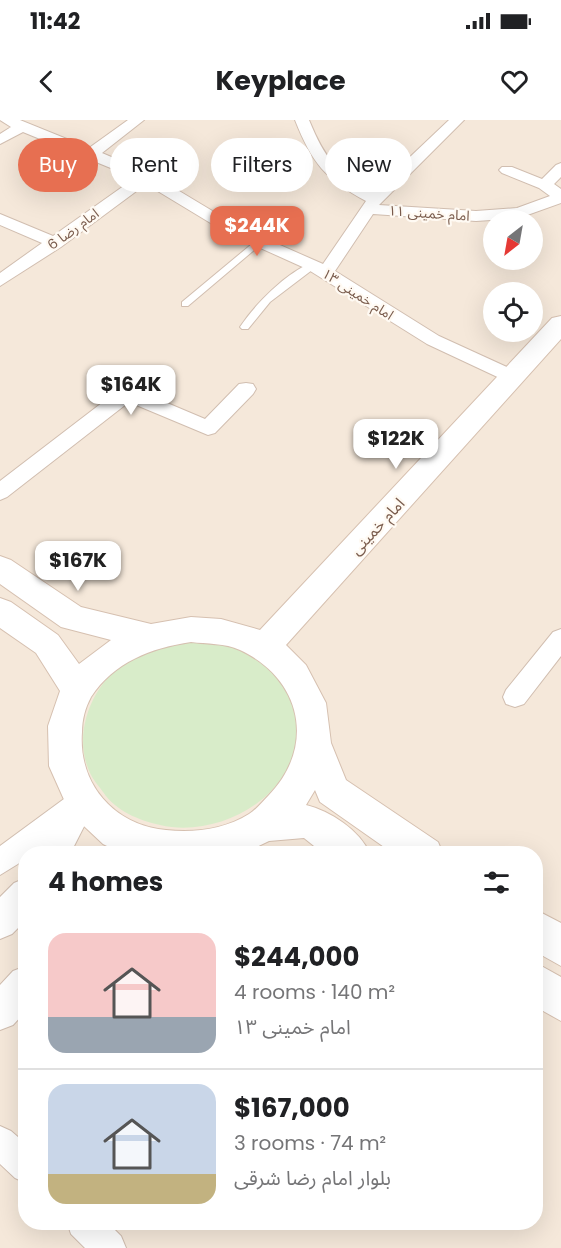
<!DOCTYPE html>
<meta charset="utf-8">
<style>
:root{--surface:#fff;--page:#f2f2f2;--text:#202124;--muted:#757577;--line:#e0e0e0;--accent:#e76f51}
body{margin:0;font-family:Poppins,"Noto Sans Arabic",sans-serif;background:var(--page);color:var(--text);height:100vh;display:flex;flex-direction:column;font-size:22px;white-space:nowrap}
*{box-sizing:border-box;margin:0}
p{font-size:20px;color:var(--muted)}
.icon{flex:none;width:33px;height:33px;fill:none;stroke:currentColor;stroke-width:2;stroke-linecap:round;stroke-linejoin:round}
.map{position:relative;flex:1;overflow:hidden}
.side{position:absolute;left:18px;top:726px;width:525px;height:384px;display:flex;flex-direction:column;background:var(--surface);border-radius:24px;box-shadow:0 6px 24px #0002}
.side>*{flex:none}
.banner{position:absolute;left:18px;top:18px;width:525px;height:54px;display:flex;gap:12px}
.needle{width:39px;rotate:211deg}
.tools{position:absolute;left:483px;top:90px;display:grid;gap:12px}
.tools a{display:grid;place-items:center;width:60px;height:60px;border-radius:50%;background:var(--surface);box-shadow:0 6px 24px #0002;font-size:30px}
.price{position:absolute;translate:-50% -51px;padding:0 14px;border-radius:12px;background:#fff;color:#222;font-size:20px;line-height:39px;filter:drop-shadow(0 2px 3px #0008)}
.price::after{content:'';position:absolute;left:50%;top:36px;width:18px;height:14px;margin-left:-9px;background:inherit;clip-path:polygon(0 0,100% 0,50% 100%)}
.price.selected{background:var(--accent);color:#fff}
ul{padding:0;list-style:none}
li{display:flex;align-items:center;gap:18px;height:150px;padding:0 30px}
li+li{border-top:2px solid var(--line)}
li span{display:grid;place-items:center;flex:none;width:168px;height:120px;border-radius:18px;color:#555}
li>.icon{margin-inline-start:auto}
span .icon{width:72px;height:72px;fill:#fffc;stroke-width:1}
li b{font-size:26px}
h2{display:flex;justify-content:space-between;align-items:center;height:72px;padding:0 30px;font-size:26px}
.pill{padding:0 21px;border-radius:27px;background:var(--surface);box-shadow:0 6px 24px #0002;font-size:21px;line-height:54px}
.pill.selected{background:var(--accent);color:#fff}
.status{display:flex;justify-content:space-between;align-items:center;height:42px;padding:0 30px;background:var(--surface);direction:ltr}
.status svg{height:16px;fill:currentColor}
header{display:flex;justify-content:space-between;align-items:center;height:78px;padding:0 30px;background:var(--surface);font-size:27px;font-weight:700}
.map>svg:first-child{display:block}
.residential{fill:#f5e8da;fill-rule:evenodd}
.green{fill:#d8ecc9}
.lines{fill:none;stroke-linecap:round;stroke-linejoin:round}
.service-casing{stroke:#d1beb0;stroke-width:2}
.minor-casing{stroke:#d1beb0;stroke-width:2}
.tertiary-casing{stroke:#d1beb0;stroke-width:2}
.secondary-casing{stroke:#d6c0b0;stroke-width:2}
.service{fill:#fff;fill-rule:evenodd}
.minor{fill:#fff;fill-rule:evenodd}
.tertiary{fill:#fff;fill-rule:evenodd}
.secondary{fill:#fff;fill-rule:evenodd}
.labels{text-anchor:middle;stroke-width:4.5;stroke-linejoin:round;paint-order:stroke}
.far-street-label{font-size:14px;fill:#7a5c4d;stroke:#fffaf3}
.street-label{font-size:16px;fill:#7a5c4d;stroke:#fffaf3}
</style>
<div class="status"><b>11:42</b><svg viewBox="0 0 49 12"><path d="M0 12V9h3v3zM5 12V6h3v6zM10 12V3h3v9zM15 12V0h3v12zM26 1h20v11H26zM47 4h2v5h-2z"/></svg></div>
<header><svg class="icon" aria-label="back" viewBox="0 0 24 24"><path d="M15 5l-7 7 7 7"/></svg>Keyplace<svg class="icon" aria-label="heart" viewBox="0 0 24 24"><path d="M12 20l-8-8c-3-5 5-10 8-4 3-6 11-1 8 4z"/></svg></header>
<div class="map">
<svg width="561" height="1128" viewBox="0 0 561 1128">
<rect width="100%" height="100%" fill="#fdf6ec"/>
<path class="residential" d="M0 0H561V1128H0ZM494 100H532V140H494ZM494 172H532V212H494ZM26 734H536V1102H26Z"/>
<path class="green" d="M191 521C201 522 212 522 222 524 238 528 253 537 266 547 282 560 291 577 295 596 309 669 224 720 160 705 138 700 116 691 103 672 99 666 93 660 90 653 71 613 93 561 130 539 150 528 169 525 191 521Z"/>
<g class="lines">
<g class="service-casing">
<path id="service" d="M259 118 266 120 188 186H182V182Z
M313 142 316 143V147L270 182 248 209H242L240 207C256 183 286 153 313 142Z"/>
</g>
<g class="minor-casing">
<path id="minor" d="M0 0H20L89 28 128 0H144L102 33 151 54 239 107 323 144 366 81C325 59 312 43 295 0H309C325 39 336 52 373 72L449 0H464L379 85 476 91 517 88 550 76 539 68 502 53 499 50 502 47H512L542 59 556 45 561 43V57L554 64 561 69V83L519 98 476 101 373 94 335 151 439 216 520 253 522 257 520 261H506L427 224 307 149 227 113 146 64 61 127 0 166V153L42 123 0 105V94L53 116 135 58 23 12 0 24V14L11 7Z
M246 263 253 264 256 269 253 274 215 313 208 315 129 282 7 377 0 380V361L120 269H134L205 299 239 264Z
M561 509V536L524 584 515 587 506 584 503 577 506 570 553 512Z
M77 672 86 676 90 684 86 692 33 734H26V739L0 755V726L68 676Z
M0 1006 11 1011 26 1024V1063L15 1058 0 1044Z
M67 1102H107L121 1116 126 1128H85L71 1114Z"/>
</g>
<g class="tertiary-casing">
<path id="tertiary" d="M81 666 92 670 97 681 70 734H35L70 670Z
M26 758V800L12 814 0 819V777L14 763Z
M26 846V891L13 905 0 910V865L13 851Z"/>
</g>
<g class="secondary-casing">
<path id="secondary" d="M561 196V219L286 525 306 545 326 583 331 623 346 660 438 722 443 734H394L320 682 315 670 306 685C330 691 360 710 370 734H324L304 718 269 721 242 734H123L103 724 70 693 49 646 48 606 60 571 36 533 0 508V478L11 482 58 515 79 544 111 520 61 507 0 464V436L11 440 81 487 151 504 191 497 221 499 260 510 552 198ZM191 522C207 524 225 523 240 530 302 559 316 626 269 675 263 681 256 690 249 694 225 709 195 713 166 710 114 705 78 664 82 612 82 600 85 588 91 577 114 542 151 528 191 522Z
M536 790 561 803V846L536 832Z
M536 843 561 857V901L536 887Z"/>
</g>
<use href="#service" class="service"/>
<use href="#minor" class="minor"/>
<use href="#tertiary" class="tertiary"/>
<use href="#secondary" class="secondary"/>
</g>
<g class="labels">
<g class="far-street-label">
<text transform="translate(429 93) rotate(4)" y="5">امام خمینی ۱۱</text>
<text transform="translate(73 109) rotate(-36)" y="5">امام رضا 6</text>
<text transform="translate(358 174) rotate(33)" y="5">امام خمینی ۱۳</text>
</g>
<g class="street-label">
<text transform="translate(377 406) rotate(-47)" y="6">امام خمینی</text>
</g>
</g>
</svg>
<div class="tools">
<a><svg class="needle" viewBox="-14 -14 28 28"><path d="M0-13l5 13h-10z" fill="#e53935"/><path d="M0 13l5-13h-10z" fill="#757577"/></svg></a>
<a><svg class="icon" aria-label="locate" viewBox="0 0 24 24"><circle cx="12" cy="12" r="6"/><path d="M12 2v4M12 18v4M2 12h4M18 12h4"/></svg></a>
</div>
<b class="price selected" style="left:257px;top:137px">$244K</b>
<b class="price" style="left:131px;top:296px">$164K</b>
<b class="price" style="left:396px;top:350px">$122K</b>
<b class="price" style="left:78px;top:472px">$167K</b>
<div class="banner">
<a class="pill selected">Buy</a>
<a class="pill">Rent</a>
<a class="pill">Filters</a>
<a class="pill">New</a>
</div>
<section class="side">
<h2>4 homes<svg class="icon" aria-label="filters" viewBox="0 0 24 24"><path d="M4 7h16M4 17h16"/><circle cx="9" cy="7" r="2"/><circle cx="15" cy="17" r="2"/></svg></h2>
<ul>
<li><span style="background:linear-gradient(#f6c9c9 70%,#9aa5b1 0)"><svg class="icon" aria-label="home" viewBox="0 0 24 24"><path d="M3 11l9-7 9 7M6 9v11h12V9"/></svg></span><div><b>$244,000</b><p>4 rooms · 140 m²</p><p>امام خمینی ۱۳</p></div></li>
<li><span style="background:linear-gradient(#c9d6e8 75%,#c2b280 0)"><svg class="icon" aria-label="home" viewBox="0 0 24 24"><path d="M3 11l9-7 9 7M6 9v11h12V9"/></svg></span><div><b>$167,000</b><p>3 rooms · 74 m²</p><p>بلوار امام رضا شرقی</p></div></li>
</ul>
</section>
</div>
